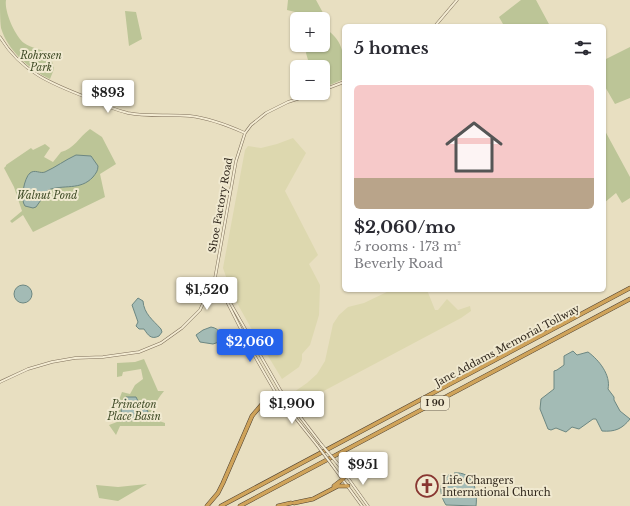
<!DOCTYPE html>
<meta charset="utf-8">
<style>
:root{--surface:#fff;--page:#f7f7f7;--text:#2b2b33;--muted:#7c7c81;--line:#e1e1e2;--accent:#2563eb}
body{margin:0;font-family:"Libre Baskerville",serif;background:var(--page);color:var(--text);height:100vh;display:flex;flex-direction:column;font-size:15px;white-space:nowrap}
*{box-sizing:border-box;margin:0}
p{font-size:13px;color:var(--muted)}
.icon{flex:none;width:22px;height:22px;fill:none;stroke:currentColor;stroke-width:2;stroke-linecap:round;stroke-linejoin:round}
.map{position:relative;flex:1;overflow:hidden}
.side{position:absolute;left:342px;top:24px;width:264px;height:268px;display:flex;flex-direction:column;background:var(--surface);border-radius:6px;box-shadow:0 1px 3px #0004}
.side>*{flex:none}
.buttons{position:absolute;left:290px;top:12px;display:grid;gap:8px}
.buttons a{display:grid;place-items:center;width:40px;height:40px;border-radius:6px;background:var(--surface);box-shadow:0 1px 3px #0004;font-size:20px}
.price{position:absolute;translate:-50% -34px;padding:0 9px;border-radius:4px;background:#fff;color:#222;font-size:13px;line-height:26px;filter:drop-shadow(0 1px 2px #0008)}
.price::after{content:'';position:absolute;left:50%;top:24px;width:12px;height:9px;margin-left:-6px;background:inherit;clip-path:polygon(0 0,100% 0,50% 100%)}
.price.active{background:var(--accent);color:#fff}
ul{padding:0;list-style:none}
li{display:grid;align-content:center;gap:8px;height:212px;padding:0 12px}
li+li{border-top:1px solid var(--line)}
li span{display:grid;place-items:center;height:124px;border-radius:6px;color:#555}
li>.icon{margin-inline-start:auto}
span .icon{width:72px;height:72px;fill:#fffc;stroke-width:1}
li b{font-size:17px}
h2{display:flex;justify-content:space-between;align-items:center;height:48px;padding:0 12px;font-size:17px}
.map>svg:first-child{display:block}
.farmland{fill:#ddd8af}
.green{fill:#bcc597}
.water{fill:#a3bbb5;stroke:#6c8782}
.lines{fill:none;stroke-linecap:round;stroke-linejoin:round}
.minor-casing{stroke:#7f705b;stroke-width:3}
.highway-casing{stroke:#4d3f2f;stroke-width:4.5}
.minor{stroke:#f4ecd3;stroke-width:2}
.highway{stroke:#cfa35a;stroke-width:3.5}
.minor-bridge-casing{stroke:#7f705b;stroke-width:3;stroke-linecap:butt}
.minor-bridge{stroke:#f4ecd3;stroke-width:2}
.labels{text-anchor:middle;stroke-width:4;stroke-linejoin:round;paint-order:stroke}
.shield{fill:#f0e9d0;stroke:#6a6253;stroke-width:1}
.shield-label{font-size:9px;font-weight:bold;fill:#31281d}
.park-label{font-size:10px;font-style:italic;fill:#3f4b26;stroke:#f0e9d0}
.street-label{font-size:10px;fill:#31281d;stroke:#f0e9d0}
.poi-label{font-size:10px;fill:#31281d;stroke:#f0e9d0;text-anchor:start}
</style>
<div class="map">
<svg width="630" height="506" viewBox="0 0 630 506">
<rect width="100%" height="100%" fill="#e8dfc1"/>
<path class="farmland" d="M293 138 306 153 285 191 318 255 309 264 320 285 319 315 310 345 302 354V360L299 367 282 379 251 328 232 294 223 268 245 150 248 146 261 148 277 144Z
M391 290H427L435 310H438L447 299 458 310 470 306 471 311 461 318 303 402 294 392 307 383 317 374 325 361 333 324 339 315 348 307 364 303Z"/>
<path class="green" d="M0 0H6C4 11 15 36 24 43 31 48 42 50 50 53L54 69 50 79C29 69 8 51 1 28 0 20 0 8 0 0Z
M288 0H316L328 22 323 20V19L287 10Z
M521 0H536L550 26H507L503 24 499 17Z
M125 11 136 12 142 39 129 46Z
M323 27C345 41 344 55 344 79L323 88V67H310L306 53 308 45H323Z
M630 47V98L615 104 604 85V60Z
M90 129 102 137 116 164 100 174 105 197 33 232 23 215 12 223 10 221 22 211 14 187 4 168 6 166V165L31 148 33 150 45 144 50 148 44 157 53 162 61 152C74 149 79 137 90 129Z
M604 129 630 177V198L622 203 616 193 604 203Z
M144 359 158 391H164C160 396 148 412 153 418 155 420 162 422 165 423V426H120L116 435 109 425 117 422 116 408 122 392 130 394 135 385 143 379 141 369 123 372 122 376 117 377V363L135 362Z
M147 484 118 501 99 498 96 485 118 487Z"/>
<path class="water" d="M76 155 91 156 98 166C98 171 96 173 93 177 80 191 64 184 48 190L36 207 33 208 25 206C20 200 24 178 30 173 35 169 40 174 45 172 56 167 65 160 76 155Z
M14 294a9 9 0 1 1 18 0a9 9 0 1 1-18 0Z
M138 298 143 301C144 314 153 320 161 329L162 332 159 336C151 340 148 335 144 329H139L136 326 138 322 132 305Z
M211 327C221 329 220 334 219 342L213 344 200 342 196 335 203 330Z
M573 351 577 355 588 352C599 360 611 375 608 389L614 397V400L620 411 630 419C622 429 615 432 602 431L596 419H593L579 429 572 427 566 432 556 428 551 430 548 429 540 409 541 399 554 389V371L557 370 564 365V356Z
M126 397H136L140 405 148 411 145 420 122 421 121 408Z
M454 473C473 471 478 490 476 506L446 505C439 494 438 482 450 474L451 483 454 485 458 484 459 478Z"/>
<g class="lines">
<g class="minor-casing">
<path id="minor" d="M435 26 457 0
M0 37C21 72 52 84 88 98 101 104 115 110 128 113 148 117 170 114 190 116 209 118 227 125 245 133
M323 90 344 82
M215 278 253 353 277 395 317 445
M228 299 282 393 321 444
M0 382 28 369 52 362 75 358 103 357 139 352 161 343 182 328 200 310 215 278 236 161 245 133 251 125 266 113 288 102 316 93
M338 464 368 506
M332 465 362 506"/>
</g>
<g class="highway-casing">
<path id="highway" d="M334 486 343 479 345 474
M294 503 313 499 338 486H348
M207 506 218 493 223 483 252 416 263 403 282 393
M221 506 630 288
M240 506 630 299
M278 506 291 503"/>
</g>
<use href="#minor" class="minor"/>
<use href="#highway" class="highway"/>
<g class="minor-bridge-casing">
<path id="minor-bridge" d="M321 444 338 464
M317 445 332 465"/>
</g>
<use href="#minor-bridge" class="minor-bridge"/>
</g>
<defs>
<g id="church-ring" transform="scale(1.15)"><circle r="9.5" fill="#f0e9d0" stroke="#883631" stroke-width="1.5"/><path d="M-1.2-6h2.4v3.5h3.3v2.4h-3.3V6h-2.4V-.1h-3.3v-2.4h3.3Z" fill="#883631"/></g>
</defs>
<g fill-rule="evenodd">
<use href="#church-ring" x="427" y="486"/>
</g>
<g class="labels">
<rect class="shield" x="421" y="396" width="28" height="14" rx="3"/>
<g class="shield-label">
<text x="435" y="406">I 90</text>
</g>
<g class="park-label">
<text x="41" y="59">Rohrssen<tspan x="41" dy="12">Park</tspan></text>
<text x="47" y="199">Walnut Pond</text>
<text x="134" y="408">Princeton<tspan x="134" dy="12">Place Basin</tspan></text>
</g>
<g class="street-label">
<text transform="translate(220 205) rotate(-80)" y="4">Shoe Factory Road</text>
<text transform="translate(507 345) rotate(-28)" y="4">Jane Addams Memorial Tollway</text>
</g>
<g class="poi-label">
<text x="442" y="484">Life Changers<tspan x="442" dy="12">International Church</tspan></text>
</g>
</g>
</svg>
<div class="buttons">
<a>+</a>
<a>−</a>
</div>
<b class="price" style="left:108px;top:114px">$893</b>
<b class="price" style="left:207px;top:311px">$1,520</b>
<b class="price active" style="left:250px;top:363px">$2,060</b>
<b class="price" style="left:292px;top:425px">$1,900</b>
<b class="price" style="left:363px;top:486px">$951</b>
<section class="side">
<h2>5 homes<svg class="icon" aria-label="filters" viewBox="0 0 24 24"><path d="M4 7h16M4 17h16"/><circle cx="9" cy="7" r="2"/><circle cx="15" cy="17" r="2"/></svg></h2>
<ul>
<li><span style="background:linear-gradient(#f6c9c9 75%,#b9a48a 0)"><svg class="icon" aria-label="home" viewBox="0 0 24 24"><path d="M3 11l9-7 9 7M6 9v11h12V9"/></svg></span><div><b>$2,060/mo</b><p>5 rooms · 173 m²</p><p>Beverly Road</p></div></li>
</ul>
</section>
</div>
